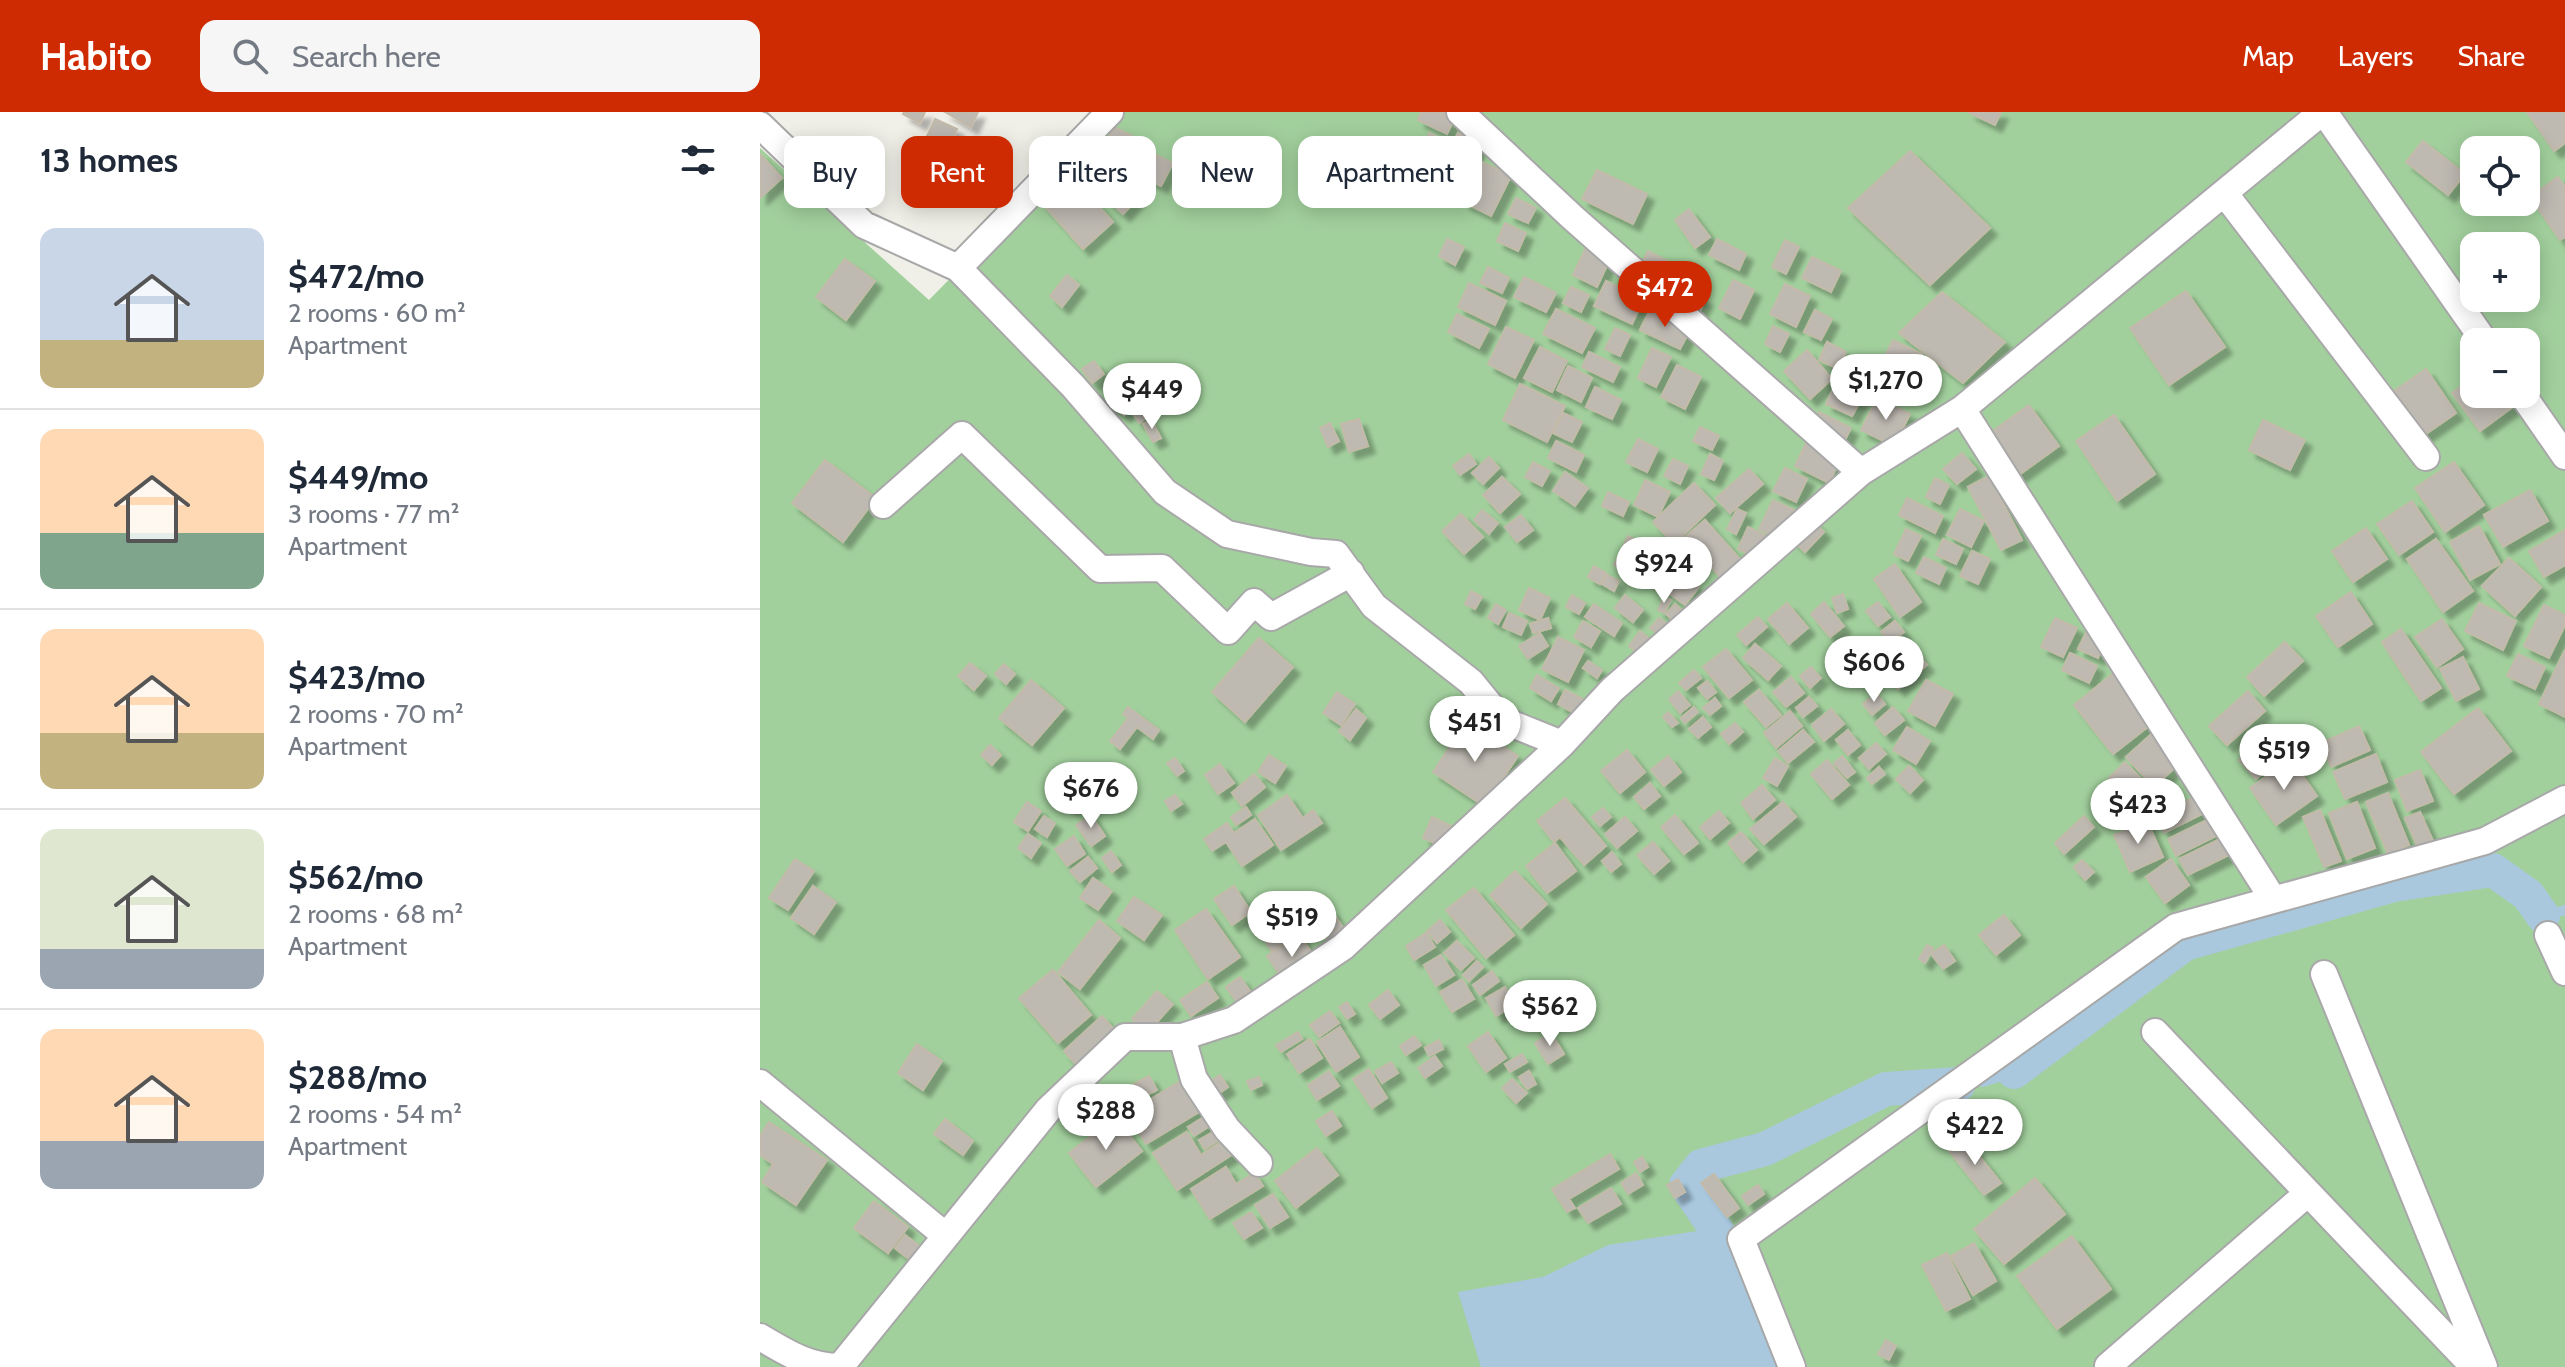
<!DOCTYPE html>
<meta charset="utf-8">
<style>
:root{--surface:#fff;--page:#f6f6f7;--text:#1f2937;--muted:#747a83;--line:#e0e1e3;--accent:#cf2b03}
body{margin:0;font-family:Cabin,sans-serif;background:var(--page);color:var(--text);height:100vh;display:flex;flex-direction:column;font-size:30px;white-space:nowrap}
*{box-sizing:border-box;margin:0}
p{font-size:26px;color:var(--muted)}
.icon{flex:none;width:44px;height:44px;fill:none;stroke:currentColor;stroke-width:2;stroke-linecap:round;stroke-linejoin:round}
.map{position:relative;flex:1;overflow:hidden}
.drawer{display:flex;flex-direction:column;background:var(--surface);width:760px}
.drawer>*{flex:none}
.top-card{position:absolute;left:24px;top:24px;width:760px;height:72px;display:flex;gap:16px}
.tools{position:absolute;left:1700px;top:24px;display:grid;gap:16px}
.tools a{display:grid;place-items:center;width:80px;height:80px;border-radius:16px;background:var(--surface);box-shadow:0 4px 20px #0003;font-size:40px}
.price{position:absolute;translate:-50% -68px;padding:0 18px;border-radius:28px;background:#fff;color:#222;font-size:26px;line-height:52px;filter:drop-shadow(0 2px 4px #0008)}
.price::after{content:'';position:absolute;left:50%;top:48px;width:24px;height:18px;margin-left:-12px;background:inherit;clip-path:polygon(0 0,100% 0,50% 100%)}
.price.selected{background:var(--accent);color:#fff}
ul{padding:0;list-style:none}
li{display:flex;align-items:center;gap:24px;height:200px;padding:0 40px}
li+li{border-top:2px solid var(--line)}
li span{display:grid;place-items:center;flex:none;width:224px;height:160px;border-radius:16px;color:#555}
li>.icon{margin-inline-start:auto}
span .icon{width:96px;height:96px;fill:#fffc;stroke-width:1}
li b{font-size:34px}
h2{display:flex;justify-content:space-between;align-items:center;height:96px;padding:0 40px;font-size:34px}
.tag{padding:0 28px;border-radius:16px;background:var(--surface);box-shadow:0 4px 20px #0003;font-size:28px;line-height:72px}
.tag.selected{background:var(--accent);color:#fff}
header{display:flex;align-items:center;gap:48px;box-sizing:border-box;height:112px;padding:0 40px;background:var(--accent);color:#fff}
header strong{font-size:38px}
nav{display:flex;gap:44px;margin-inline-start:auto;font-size:28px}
.search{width:560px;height:72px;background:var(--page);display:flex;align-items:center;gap:20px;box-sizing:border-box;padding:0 28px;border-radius:16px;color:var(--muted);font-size:30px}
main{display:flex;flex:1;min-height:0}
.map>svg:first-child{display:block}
.forest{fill:#a2d09d;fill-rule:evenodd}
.water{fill:#a9c8de}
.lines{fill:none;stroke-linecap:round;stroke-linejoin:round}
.stream{stroke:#a9c8de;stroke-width:10}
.canal{stroke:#a9c8de;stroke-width:34}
.building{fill:#beb9b1;stroke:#c3baaa;stroke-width:2;filter:url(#shadow)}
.minor-casing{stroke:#a8a8a8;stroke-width:30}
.minor{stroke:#fff;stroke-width:26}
</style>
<header>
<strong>Habito</strong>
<div class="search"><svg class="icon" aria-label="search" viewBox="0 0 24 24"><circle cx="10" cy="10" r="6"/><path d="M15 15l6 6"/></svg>Search here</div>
<nav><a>Map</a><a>Layers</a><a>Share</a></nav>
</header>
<main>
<section class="drawer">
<h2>13 homes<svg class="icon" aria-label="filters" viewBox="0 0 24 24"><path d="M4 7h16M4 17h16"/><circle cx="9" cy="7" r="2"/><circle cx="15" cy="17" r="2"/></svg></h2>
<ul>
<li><span style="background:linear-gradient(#c9d6e8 70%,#c2b280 0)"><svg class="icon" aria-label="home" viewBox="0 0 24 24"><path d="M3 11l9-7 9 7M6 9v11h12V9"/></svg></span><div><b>$472/mo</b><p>2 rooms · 60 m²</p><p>Apartment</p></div></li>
<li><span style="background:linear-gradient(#ffd9b3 65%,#7fa58c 0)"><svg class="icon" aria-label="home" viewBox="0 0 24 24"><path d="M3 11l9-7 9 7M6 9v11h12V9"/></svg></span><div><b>$449/mo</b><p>3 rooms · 77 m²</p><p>Apartment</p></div></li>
<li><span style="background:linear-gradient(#ffd9b3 65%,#c2b280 0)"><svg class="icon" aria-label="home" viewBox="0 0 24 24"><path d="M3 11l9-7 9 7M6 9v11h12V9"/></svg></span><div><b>$423/mo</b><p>2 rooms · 70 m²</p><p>Apartment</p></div></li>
<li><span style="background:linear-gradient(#dfe7d0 75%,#9aa5b1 0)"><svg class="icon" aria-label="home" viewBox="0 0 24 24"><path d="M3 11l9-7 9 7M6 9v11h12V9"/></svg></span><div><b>$562/mo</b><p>2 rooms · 68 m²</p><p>Apartment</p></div></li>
<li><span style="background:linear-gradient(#ffd9b3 70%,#9aa5b1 0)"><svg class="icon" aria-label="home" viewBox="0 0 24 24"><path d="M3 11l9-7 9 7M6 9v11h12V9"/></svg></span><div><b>$288/mo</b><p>2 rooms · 54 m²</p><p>Apartment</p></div></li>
</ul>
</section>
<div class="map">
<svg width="1805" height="1255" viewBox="0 0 1805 1255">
<defs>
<filter id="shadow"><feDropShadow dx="7" dy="7" stdDeviation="2" flood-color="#0004"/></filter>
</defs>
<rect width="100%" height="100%" fill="#f1f0e8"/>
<path class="forest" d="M353 0H1805V1255H0V36L169 188ZM1714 38H1766V90H1714ZM1714 134H1766V186H1714ZM1714 230H1766V282H1714Z"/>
<path class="water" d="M937 1119 972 1170 988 1255H721L698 1180 783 1165 848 1133Z"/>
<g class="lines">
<path class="stream" d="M1783 804 1805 798
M1223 970 1254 960"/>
<path class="canal" d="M1254 960 1425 832 1634 773 1733 758 1768 783 1783 804
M1006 1255 985 1203 963 1128 926 1073 941 1054 1005 1037 1126 977 1199 972"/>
</g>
<path class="building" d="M144 0H165L160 11 143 2Z
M185 0H218L211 15Z
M661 0H689L696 3 687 22 658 8Z
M1208 0H1241L1235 13Z
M1767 0H1805V31L1794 39Z
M175 7 197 17 189 35 167 24Z
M354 15 380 28 370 49 344 36Z
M669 21 686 29 670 62 653 54Z
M698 21 720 32 702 69 680 58Z
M1663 29 1705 62 1688 83 1646 50Z
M385 38 413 51 401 74 374 61Z
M1150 39 1230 116 1170 173 1088 96Z
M0 42 22 66 0 86Z
M345 47 382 82 363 102 326 68Z
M722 50 751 64 731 104 703 90Z
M837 58 887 82 873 112 822 87Z
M310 62 353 110 323 137 280 89Z
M1798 65 1805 75V125L1800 128 1770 85Z
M756 86 776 96 768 111 748 102Z
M929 97 950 125 935 136 915 108Z
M745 111 766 121 758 139 737 129Z
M687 127 704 135 695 153 679 144Z
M957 127 986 142 979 158 949 143Z
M1025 128 1039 135 1026 162 1012 155Z
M826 135 850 147 837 175 813 163Z
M888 139 915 153 907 171 879 157Z
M1052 145 1081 159 1071 180 1042 166Z
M85 147 115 169 86 208 56 185Z
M728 155 749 166 742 181 720 171Z
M307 163 319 173 302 195 290 184Z
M764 165 796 181 786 200 754 185Z
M973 168 994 178 980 207 959 196Z
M846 169 884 187 872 212 834 194Z
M709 171 746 189 735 213 698 195Z
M1025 172 1050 184 1036 215 1010 202Z
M811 175 829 183 821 200 803 191Z
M928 179 946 187 939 201 921 193Z
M1426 179 1465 235 1409 273 1370 216Z
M1182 180 1245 230 1203 271 1139 221Z
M891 196 931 216 920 237 880 218Z
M796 197 835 216 822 241 783 222Z
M1055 198 1072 207 1061 228 1044 220Z
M697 202 729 217 719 236 688 220Z
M1013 214 1029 222 1020 240 1005 232Z
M746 215 774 228 755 266 728 252Z
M855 216 870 223 860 244 845 237Z
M1133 228 1162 242 1154 259 1125 244Z
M1067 230 1086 240 1078 257 1059 248Z
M780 235 807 249 792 280 764 266Z
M892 236 911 245 896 275 878 266Z
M1047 238 1072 267 1050 287 1024 259Z
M829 240 860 255 853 270 822 255Z
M1105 243 1137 259 1131 272 1099 256Z
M334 249 344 262 332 271 322 257Z
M917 253 941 265 925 297 901 285Z
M808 254 832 266 821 290 797 278Z
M1088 257 1120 272 1112 289 1080 273Z
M1666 257 1696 301 1657 328 1627 284Z
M1714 265V282H1757L1762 288 1720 319 1692 281Z
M760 272 805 294 787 330 743 308Z
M835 275 861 288 852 307 826 295Z
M1074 275 1101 288 1092 304 1066 292Z
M356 276 374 290 364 303 346 290Z
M1117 286 1150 302 1134 334 1101 318Z
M1269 293 1299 334 1256 365 1226 324Z
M379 296 385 307 379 311 372 300Z
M1059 300 1091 316 1084 330 1052 314Z
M803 301 822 310 812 330 793 321Z
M1354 303 1395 362 1357 389 1316 329Z
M599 307 608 334 589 340 581 312Z
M391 308 401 326 393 330 383 312Z
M1503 308 1545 328 1530 358 1489 338Z
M570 311 579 329 568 335 560 316Z
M940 315 959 324 952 338 933 329Z
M878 327 898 337 887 360 866 350Z
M796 329 824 343 816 360 788 346Z
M1046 331 1080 348 1069 371 1035 354Z
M1202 341 1216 357 1197 372 1183 357Z
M709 342 716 352 700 363 693 354Z
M950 342 963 349 954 368 941 362Z
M729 345 739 356 723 372 712 361Z
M913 347 928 354 920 372 904 364Z
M65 348 116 386 83 430 32 391Z
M773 350 790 359 782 374 765 365Z
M1694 350 1724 393 1685 420 1655 376Z
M1025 356 1047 367 1036 390 1013 379Z
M989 357 1003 372 970 401 956 386Z
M805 360 828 376 815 394 793 379Z
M1229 364 1262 428 1241 438 1208 375Z
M742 365 760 382 740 401 723 383Z
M1175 366 1189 373 1180 392 1166 385Z
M885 368 910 380 898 405 874 393Z
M934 371 955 393 914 432 893 410Z
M1770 378 1788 409 1743 435 1724 403Z
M848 380 869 390 863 404 842 394Z
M1147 386 1183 404 1175 421 1139 403Z
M1013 388 1034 398 1020 427 999 417Z
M1652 389 1673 420 1639 443 1617 412Z
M977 397 986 401 976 422 967 417Z
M1200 397 1224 409 1211 435 1187 423Z
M722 398 738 411 729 422 714 408Z
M701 402 723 425 704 442 682 419Z
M761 403 773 418 757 430 745 415Z
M1050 406 1064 420 1045 440 1031 427Z
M945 408 986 454 966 472 925 425Z
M1719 414 1740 452 1710 468 1690 430Z
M988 415 1005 423 995 445 978 437Z
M1606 416 1627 447 1593 470 1572 439Z
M1146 417 1161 424 1148 449 1134 442Z
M1805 418V453L1784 465 1769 439Z
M868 424 886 433 871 461 854 453Z
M1183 427 1203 437 1196 452 1176 443Z
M1676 427 1713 479 1683 500 1647 447Z
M1212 439 1230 447 1218 472 1200 464Z
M1164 445 1186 456 1179 472 1156 461Z
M899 446 939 475 925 493 886 465Z
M1749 446 1781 475 1755 504 1722 474Z
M1135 452 1161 490 1140 505 1114 467Z
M834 454 846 461 840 472 828 465Z
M847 463 859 469 854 479 842 472Z
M769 476 790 486 780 508 759 498Z
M711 479 722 485 715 497 705 492Z
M1591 480 1612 512 1578 535 1556 504Z
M1083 482 1088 497 1077 501 1072 486Z
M812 483 825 491 819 502 806 495Z
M865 483 883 498 873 510 855 496Z
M904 485 911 488 904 501 898 498Z
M1064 490 1084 514 1070 525 1051 502Z
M1118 490 1130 505 1118 514 1106 499Z
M1027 491 1048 516 1029 532 1008 507Z
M1719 491 1756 509 1743 538 1705 519Z
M736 492 746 498 738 512 728 506Z
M834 492 862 511 854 524 825 505Z
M915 492 926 503 917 512 906 502Z
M1784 493 1805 503V513L1789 546 1764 534Z
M749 501 767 509 761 523 743 515Z
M998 505 1007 515 986 533 977 523Z
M788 506 791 516 773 521 770 512Z
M899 506 910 514 901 524 890 516Z
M1295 506 1317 516 1303 545 1281 535Z
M1682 507 1703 537 1677 555 1655 525Z
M823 509 840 519 831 535 814 525Z
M1135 509 1144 520 1129 531 1121 520Z
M1328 517 1347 526 1338 546 1318 537Z
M1641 517 1681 576 1661 589 1622 530Z
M880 519 895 532 885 546 869 534Z
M780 521 788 534 768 547 759 534Z
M798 525 824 538 808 570 782 557Z
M499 526 533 555 485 610 452 580Z
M1144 526 1167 553 1138 577 1116 550Z
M1525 530 1543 549 1504 584 1487 565Z
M995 532 1021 554 1008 568 983 546Z
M966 537 992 568 969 586 943 555Z
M1805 538V605L1779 592Z
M1310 541 1337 554 1329 571 1302 558Z
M1758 542 1785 555 1775 577 1747 564Z
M1703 545 1719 577 1696 589 1680 557Z
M828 549 842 558 837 566 823 556Z
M210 551 226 564 214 578 198 564Z
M244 552 255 562 246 572 235 562Z
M1051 555 1061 566 1050 576 1040 564Z
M934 558 941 566 926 578 919 571Z
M1354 561 1394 610 1353 642 1314 593Z
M777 563 799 576 791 589 770 576Z
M1031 565 1044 581 1026 595 1013 580Z
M271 568 304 596 272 633 239 606Z
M1166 568 1193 582 1175 614 1148 599Z
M947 569 956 580 947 587 938 576Z
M805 578 825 588 818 603 798 592Z
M999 578 1021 603 1006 615 984 590Z
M918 579 930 593 920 601 909 587Z
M1488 579 1505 599 1467 633 1449 614Z
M577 580 595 592 581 613 563 601Z
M1116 581 1125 592 1112 603 1103 592Z
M1049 585 1057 594 1043 605 1036 596Z
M955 586 961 594 950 603 943 596Z
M368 595 399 618 393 627 377 615 360 637 350 629 368 606 363 602Z
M934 595 938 600 925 611 921 606Z
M1133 595 1144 608 1125 623 1115 611Z
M1718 596 1751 639 1694 682 1661 640Z
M596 597 606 606 590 628 579 619Z
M1071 597 1084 612 1064 629 1052 613Z
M1030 599 1042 614 1016 636 1004 621Z
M908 600 918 611 912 615 903 605Z
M943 605 951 615 938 626 929 617Z
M706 610 758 644 724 694 673 660Z
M975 611 983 620 969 632 961 622Z
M1517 614 1535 633 1496 667 1479 648Z
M1599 614 1610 638 1571 655 1561 631Z
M1147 615 1170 629 1156 652 1133 638Z
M1043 618 1054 630 1028 651 1018 639Z
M1088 618 1100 633 1088 643 1076 628Z
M1395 619 1422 649 1394 675 1366 645Z
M1116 631 1126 642 1109 657 1099 646Z
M230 633 241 643 232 653 221 643Z
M867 638 885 660 860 681 841 659Z
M1616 642 1627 670 1585 687 1573 660Z
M509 643 526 654 515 671 498 660Z
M908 644 921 660 904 674 891 658Z
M1082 644 1095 660 1087 666 1074 651Z
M415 646 424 659 417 664 407 651Z
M1015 646 1028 654 1017 674 1003 666Z
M1531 647 1557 684 1516 713 1490 676Z
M1067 648 1089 673 1072 687 1051 662Z
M1365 650 1393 679 1377 695 1349 666Z
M460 652 474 671 458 682 445 663Z
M1149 654 1163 668 1150 681 1136 667Z
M1119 655 1125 662 1112 672 1107 666Z
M1660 658 1673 689 1647 699 1635 668Z
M312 659 330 672 311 696 293 682Z
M494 662 505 675 482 694 472 681Z
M890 671 900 684 884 697 874 685Z
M1002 673 1015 688 993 707 981 691Z
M1442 681 1450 698 1404 721 1396 704Z
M1628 681 1649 733 1628 742 1606 690Z
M415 683 422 692 411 699 405 689Z
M527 683 543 706 553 698 562 711 521 738 498 703Z
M805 686 846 734 824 753 800 725 794 730 777 709Z
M267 690 281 699 268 719 254 710Z
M1023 690 1036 705 1004 732 990 717Z
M1597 690 1615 736 1587 747 1569 701Z
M486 695 491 703 476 713 471 705Z
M843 696 851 705 840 714 832 705Z
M1560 698 1581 749 1564 755 1543 705Z
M959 699 969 711 950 727 940 715Z
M1660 700 1674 731 1659 738 1645 706Z
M331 703 345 724 331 734 316 713Z
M915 703 938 731 924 742 901 715Z
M284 704 295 711 287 725 275 717Z
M1324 704 1334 715 1304 742 1295 731Z
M672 705 693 715 684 735 663 726Z
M865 705 877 719 857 736 845 722Z
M1453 705 1462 721 1416 744 1408 727Z
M495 707 513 733 482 754 466 730 452 739 444 727 467 711 474 721Z
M1387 709 1403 745 1370 760 1354 723Z
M981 720 997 738 983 750 968 731Z
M268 722 281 731 271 746 258 736Z
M314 724 325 742 307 754 295 737Z
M1466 724 1473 741 1428 763 1419 747Z
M893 730 909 749 894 762 877 743Z
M795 731 816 759 787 781 766 754Z
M351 739 361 753 352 760 342 746Z
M852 740 861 752 851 760 842 749Z
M328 745 337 756 320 770 310 759Z
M35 747 54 759 28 798 9 786Z
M1411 747 1429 773 1405 791 1386 765Z
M1322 748 1334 760 1325 768 1314 755Z
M755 759 787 792 761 816 730 783Z
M333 766 352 779 338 798 320 786Z
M53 774 76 790 54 822 31 806Z
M474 774 491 800 472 813 454 787Z
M714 776 754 823 726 846 686 798Z
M374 785 402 803 384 828 357 809Z
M446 797 480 845 448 867 415 818Z
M571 798 585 818 568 830 554 809Z
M1244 803 1260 823 1236 843 1219 823Z
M339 808 360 826 320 877 298 860Z
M680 808 690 820 677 831 667 819Z
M528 809 537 822 512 839 503 826Z
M666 821 675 835 654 848 646 834Z
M539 822 558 850 526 872 507 844Z
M697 829 714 846 701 858 684 841Z
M1167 833 1173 836 1165 851 1159 847Z
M1184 833 1195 849 1183 857 1171 842Z
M681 843 694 863 676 874 664 853Z
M717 849 723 855 709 869 703 863Z
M293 858 331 903 298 931 259 886Z
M732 859 739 869 720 883 713 873Z
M480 865 490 879 476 889 466 875Z
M702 867 714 887 692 900 680 880Z
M447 870 458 886 431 904 420 888Z
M745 875 750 883 742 887 748 897 736 904 726 886Z
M628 878 639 893 620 907 609 893Z
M397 879 413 892 388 920 372 907Z
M587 890 595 902 587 907 579 895Z
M570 899 579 911 559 925 550 913Z
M342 904 358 922 320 957 304 939Z
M580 915 599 945 576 960 557 930Z
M538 920 542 927 521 940 516 933Z
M728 920 746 946 726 960 708 934Z
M791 921 804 942 788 952 775 931Z
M654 924 661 933 646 943 640 934Z
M550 927 562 946 539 961 527 942Z
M679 928 683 937 669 944 665 936Z
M157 932 182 949 163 978 138 961Z
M762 942 767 950 750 960 745 952Z
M675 944 682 954 665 966 658 956Z
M631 950 638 961 622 971 615 959Z
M609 957 627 986 612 996 593 967Z
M569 959 579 974 557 988 548 973Z
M769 959 776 972 767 977 759 965Z
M430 963 449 994 386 1032 367 1002Z
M460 963 468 975 452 986 444 974Z
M389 964 397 978 381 986 374 972Z
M499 965 502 973 491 978 487 969Z
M752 967 767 981 756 991 742 976Z
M572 999 581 1014 566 1024 556 1009Z
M447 1003 453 1012 434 1024 428 1015Z
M355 1005 382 1039 336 1075 309 1041Z
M185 1007 213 1029 203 1043 174 1022Z
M9 1010 67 1048 36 1093 2 1070 13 1052 0 1043V1024Z
M460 1016 465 1024 445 1037 439 1028Z
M427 1020 441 1043 464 1028 473 1042 417 1078 393 1041Z
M1205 1026 1241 1071 1224 1083 1189 1039Z
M557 1036 578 1063 536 1096 515 1069Z
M850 1042 859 1057 809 1087 815 1096 807 1100 792 1077Z
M882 1045 888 1055 880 1060 874 1050Z
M466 1055 476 1072 494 1061 503 1074 450 1107 431 1077Z
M876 1061 883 1073 868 1082 861 1071Z
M954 1062 979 1096 967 1105 941 1071Z
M1275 1066 1305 1102 1244 1152 1214 1117Z
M918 1067 925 1080 915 1086 907 1073Z
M998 1073 1004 1082 988 1093 982 1084Z
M851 1076 861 1092 828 1111 818 1096Z
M513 1082 528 1105 510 1116 495 1093Z
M114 1089 148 1115 128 1141 94 1116Z
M491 1100 502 1116 484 1127 473 1111Z
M145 1123 169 1141 159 1155 135 1136Z
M1312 1124 1351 1177 1297 1217 1257 1164Z
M1214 1131 1236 1169 1213 1183 1191 1144Z
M1187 1141 1210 1187 1186 1199 1162 1153Z
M1126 1228 1136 1234 1129 1248 1118 1242Z"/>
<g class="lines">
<g class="minor-casing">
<path id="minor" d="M700 0 812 105 1101 360
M1564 0 1725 230
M0 13 104 113 198 156 313 274 405 380 467 422 551 440 576 442 614 494 711 570 742 608 802 632
M1465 82 1666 345
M198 156 350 0
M1762 282 1805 344
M1202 297 1513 787
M123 393 202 323 340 457 402 456 468 519 494 490 511 505 591 461
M1788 823 1805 860
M1564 862 1724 1255
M1395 920 1714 1255
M422 925 434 967 467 1017 499 1051
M0 971 186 1124
M0 1225C27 1241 49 1255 80 1255L288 998 365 925H422L474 908 583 835 802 632 852 578 1101 360 1202 297 1562 0
M1348 1254 1548 1081
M1032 1255 981 1127 1416 815 1725 729 1805 687"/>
</g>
<use href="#minor" class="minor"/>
</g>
</svg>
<div class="tools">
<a><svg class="icon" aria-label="locate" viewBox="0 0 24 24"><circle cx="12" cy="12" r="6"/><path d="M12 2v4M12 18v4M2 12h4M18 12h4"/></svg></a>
<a>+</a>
<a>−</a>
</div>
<b class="price selected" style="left:905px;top:217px">$472</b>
<b class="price" style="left:1126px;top:310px">$1,270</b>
<b class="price" style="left:392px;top:319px">$449</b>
<b class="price" style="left:904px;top:493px">$924</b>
<b class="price" style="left:1114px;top:592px">$606</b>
<b class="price" style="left:715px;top:652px">$451</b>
<b class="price" style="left:1524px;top:680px">$519</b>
<b class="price" style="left:331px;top:718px">$676</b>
<b class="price" style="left:1378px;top:734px">$423</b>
<b class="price" style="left:532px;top:847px">$519</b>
<b class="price" style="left:790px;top:936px">$562</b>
<b class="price" style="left:346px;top:1040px">$288</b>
<b class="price" style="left:1215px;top:1055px">$422</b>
<div class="top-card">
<a class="tag">Buy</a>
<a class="tag selected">Rent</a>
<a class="tag">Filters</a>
<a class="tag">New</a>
<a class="tag">Apartment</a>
</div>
</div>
</main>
